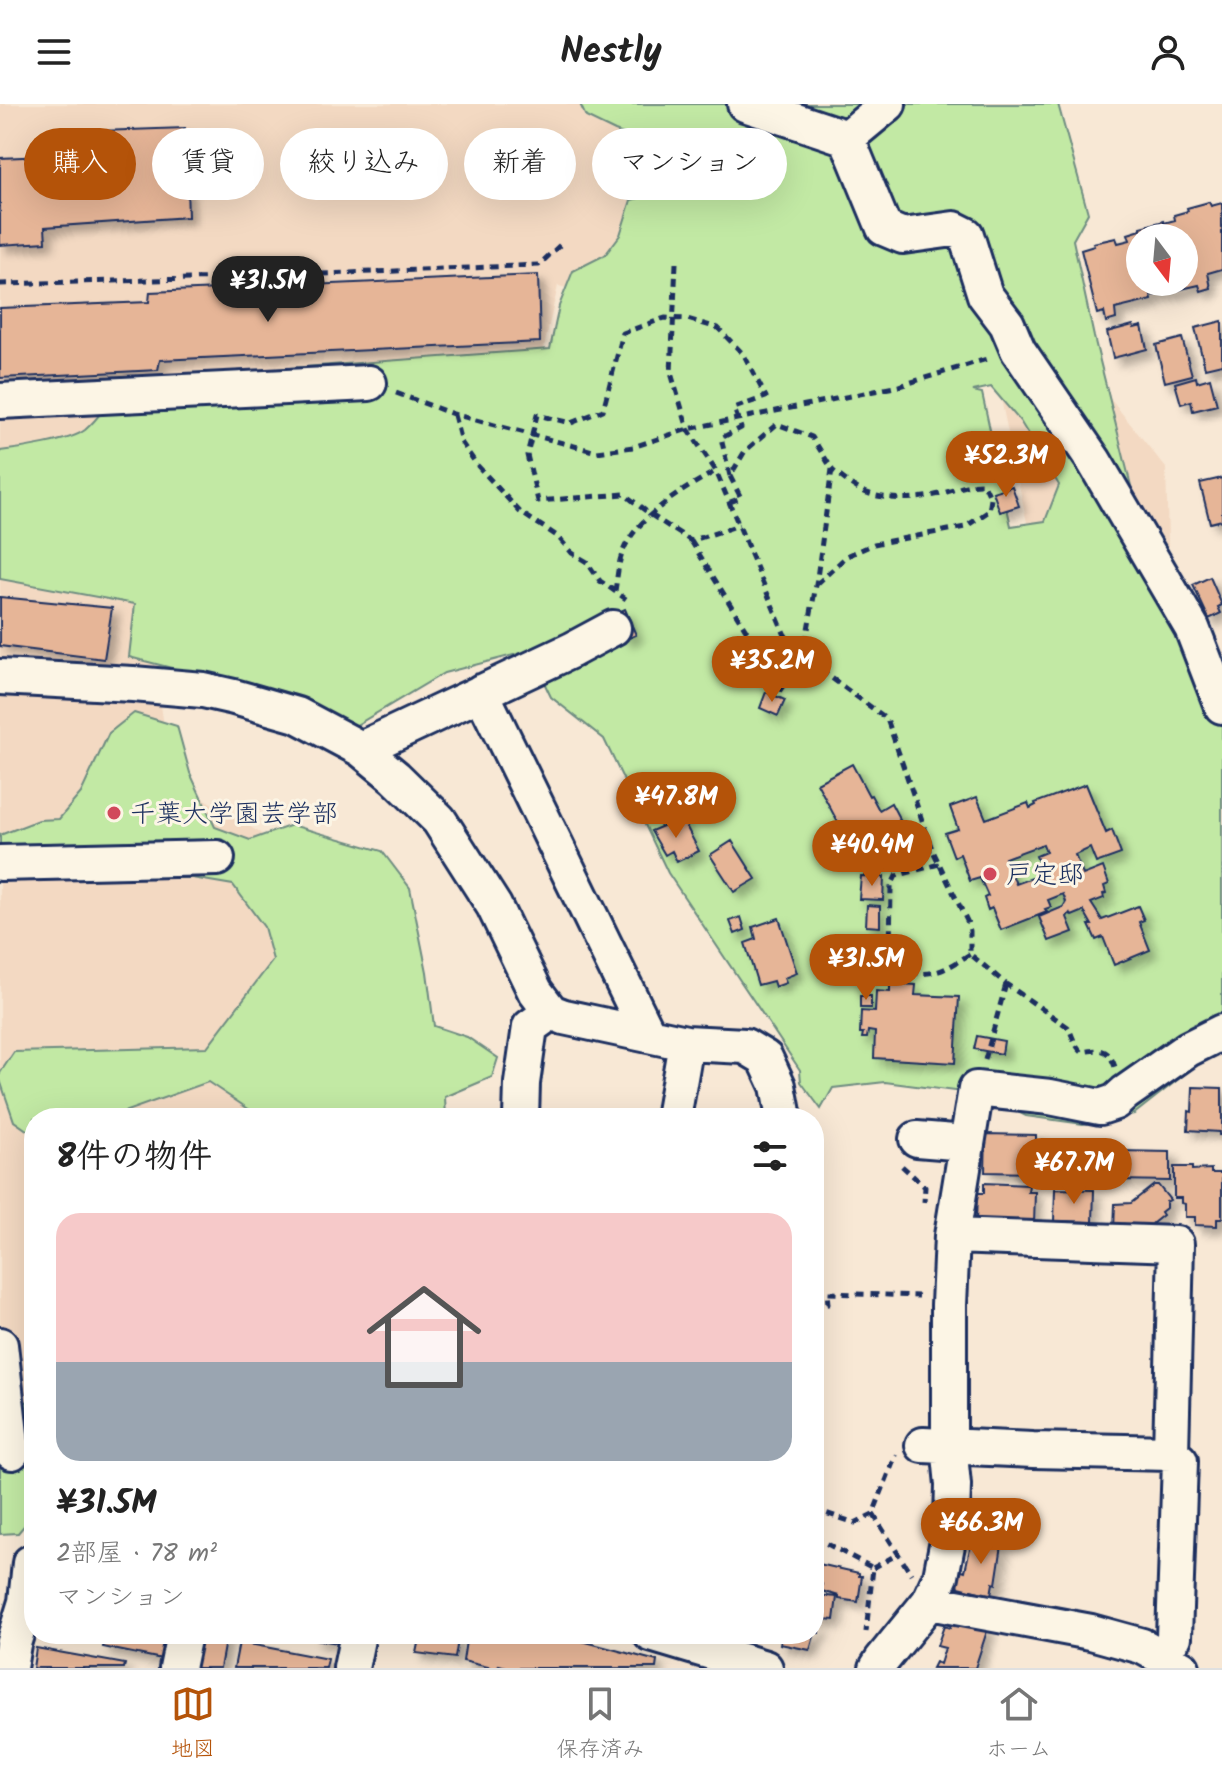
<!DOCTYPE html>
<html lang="ja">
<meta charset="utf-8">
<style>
:root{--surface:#fff;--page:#f2f2f2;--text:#222;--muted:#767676;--line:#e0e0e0;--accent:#b45309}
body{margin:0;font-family:Kalam,"Klee One",sans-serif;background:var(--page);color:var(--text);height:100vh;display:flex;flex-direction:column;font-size:30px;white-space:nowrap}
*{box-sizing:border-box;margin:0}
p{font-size:26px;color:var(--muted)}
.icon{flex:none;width:44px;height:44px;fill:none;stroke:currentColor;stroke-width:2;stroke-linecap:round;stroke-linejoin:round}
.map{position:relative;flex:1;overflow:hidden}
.side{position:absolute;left:24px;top:1004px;width:800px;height:536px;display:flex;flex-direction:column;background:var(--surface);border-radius:32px;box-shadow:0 8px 32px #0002}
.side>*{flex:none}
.top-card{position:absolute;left:24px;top:24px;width:800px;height:72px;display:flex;gap:16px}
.needle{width:52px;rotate:164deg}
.buttons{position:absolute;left:1126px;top:120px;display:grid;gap:16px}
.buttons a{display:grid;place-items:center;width:72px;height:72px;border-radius:50%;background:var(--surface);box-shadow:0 8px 32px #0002;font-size:40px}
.price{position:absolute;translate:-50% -68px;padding:0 18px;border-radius:28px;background:var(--accent);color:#fff;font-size:26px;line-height:52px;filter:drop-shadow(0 2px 4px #0008)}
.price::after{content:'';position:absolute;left:50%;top:48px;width:24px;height:18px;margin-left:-12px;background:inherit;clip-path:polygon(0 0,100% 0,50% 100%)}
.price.on{background:#222;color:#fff}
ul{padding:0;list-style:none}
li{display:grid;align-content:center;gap:16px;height:424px;padding:0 32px}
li+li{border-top:2px solid var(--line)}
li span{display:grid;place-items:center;height:248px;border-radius:24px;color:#555}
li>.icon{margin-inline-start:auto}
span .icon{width:144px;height:144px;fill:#fffc;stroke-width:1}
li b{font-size:34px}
h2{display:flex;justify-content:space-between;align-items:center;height:96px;padding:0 32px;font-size:34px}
.tag{padding:0 28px;border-radius:36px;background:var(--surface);box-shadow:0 8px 32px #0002;font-size:28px;line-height:72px}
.tag.on{background:var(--accent);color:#fff}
header{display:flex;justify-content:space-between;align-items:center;height:104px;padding:0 32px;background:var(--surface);font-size:36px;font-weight:800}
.tabs{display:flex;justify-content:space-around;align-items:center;height:112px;border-top:2px solid var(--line);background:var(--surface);font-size:22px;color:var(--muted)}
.tabs a{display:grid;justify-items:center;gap:4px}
.tabs .on{color:var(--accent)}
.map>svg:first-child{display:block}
.built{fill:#f3d9c2}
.green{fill:#c2e9a4;stroke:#6e8c81;stroke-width:2;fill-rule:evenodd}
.building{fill:#e6b597;stroke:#1b2f5e;stroke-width:2;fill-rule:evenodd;filter:url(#shadow)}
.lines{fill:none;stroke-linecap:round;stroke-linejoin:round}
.minor-casing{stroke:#1b2f5e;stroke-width:40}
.path{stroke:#1b2f5e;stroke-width:5;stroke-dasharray:8 6;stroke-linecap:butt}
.minor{stroke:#fcf5e5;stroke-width:34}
.poi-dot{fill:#d1495b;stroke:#fcf5e5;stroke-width:3}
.labels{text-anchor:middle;stroke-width:6;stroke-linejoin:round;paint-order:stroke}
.poi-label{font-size:26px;fill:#1b2f5e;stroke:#fcf5e5;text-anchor:start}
</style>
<header><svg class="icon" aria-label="menu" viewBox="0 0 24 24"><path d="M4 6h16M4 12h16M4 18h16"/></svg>Nestly<svg class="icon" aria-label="person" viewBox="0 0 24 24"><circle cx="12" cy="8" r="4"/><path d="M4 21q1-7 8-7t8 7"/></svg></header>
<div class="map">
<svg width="1222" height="1564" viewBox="0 0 1222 1564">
<defs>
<filter id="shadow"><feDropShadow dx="7" dy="7" stdDeviation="4" flood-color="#0004"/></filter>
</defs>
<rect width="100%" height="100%" fill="#f8e8d5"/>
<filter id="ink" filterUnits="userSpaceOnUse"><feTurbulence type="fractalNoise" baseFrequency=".0125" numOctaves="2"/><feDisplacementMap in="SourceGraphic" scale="16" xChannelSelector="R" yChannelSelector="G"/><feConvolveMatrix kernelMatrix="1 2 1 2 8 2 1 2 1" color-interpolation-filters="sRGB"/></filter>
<g filter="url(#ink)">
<path class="built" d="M0 0H1028L1099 281 1166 364 1169 472 1052 538 997 276 558 182 519 352 231 518 160 595 172 675 283 743 402 1014H34V1408L0 1411Z"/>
<path class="green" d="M580 0H1058L1088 109 1073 136 1094 233 1135 398 1222 620V941L1134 1010 1083 1020 1026 1012 969 984 962 988 885 978 833 984 821 1005 801 978 800 966 668 769 604 635 551 593 529 547 444 569 353 623 315 601 129 553 135 500 0 475V347C19 345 71 337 85 326 101 312 112 293 123 276L550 245 559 202 573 167 605 151 620 131 631 96 643 93 689 90V66L675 49 615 27 586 13ZM991 283 1020 317 1059 381 1045 417 1011 422 982 289 973 287Z
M134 609 177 622 190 669 215 723 250 736 292 721 382 747 410 784 427 868 434 922 467 933 498 954 492 973 445 993 446 1014H262L208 978 107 1014H34V1031L14 1017 0 976V969L14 948 207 943 273 856 264 823 233 781 192 774H4L0 760V731L39 716 59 715 81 689 109 629Z
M34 1293V1410L18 1429 0 1430V1323L22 1301Z"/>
<path class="building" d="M185 24 188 113 45 123 46 138 0 141V54L45 52 42 29Z
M1209 98 1211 102 1222 99V165L1208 169 1211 184 1201 187 1199 181 1151 192 1152 196 1115 205 1116 215 1106 218 1104 208 1097 210 1081 146 1094 142 1093 139 1116 134 1118 139 1130 136 1128 130 1141 126V123L1164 117V119L1175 116 1174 111 1188 107 1187 104ZM1140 134H1184V178H1140Z
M538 171 540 238 160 256 158 266 0 274V204L149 198 150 188Z
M1222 217V260L1205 264 1195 224Z
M1133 221 1134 224 1142 222 1147 245 1113 254 1107 228Z
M1182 234 1192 271 1165 278 1156 241Z
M1196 273 1197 278 1210 274 1217 301 1193 307 1191 297 1181 300 1175 279Z
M1222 374V416L1210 419 1200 379Z
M1012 382 1019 402 1000 408 993 388Z
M1210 473 1222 501 1218 503 1221 509 1209 515 1193 481Z
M0 493 112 504 104 555 0 542Z
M625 505 636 531 625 536 614 510Z
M766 588 785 596 778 612 760 604Z
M852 660 869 692 871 691 879 706 891 699 902 720 897 722 899 725 880 739 883 745 868 753 863 746 860 747 851 729 845 732 817 679Z
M1086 680 1106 729 1112 726 1121 750 1096 759 1090 744 1075 751 1083 771 1103 763 1109 780 1104 782 1106 789 1103 790 1104 794 1091 799 1102 816 1138 802 1144 816 1139 818 1150 846 1114 861 1103 833 1096 836 1089 821H1092L1084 807 1072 812 1070 809 1067 813 1073 828 1049 837 1039 813 1063 803 1066 798 1063 790 1048 796 1051 803 1045 805 1047 808 1001 826 992 804 988 806 984 794 988 792 980 774 970 777 960 750 954 753 945 729 958 725 950 703 977 693 986 715 1028 699 1030 704 1036 701 1035 699ZM1043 740 1046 748 1036 752 1043 770 1016 780 1005 754Z
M682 714 699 747 677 758 672 747 665 751 651 727Z
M732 737 756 775 734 788 710 751Z
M861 772 884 773 883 796 859 795Z
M867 801 880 802V823L866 822Z
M741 813 745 826 735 830 730 817Z
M779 814 797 869 784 874 786 879 775 883 773 877 758 881 745 839 756 835 753 823Z
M890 879 916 881 915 891 959 893 955 959 874 954 875 928 868 927 867 934H862L863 929H860L861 907 875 908 876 887 890 888Z
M860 892H871V904H860Z
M977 932 1004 937 1002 950 974 945Z
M1193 983 1222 984V1031H1219V1028L1188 1026 1189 1007 1192 1008Z
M986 1030 1036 1031V1069L985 1068Z
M1042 1039 1106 1041 1105 1071 1041 1068Z
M1119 1047 1170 1048V1077L1118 1076Z
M1174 1063H1192V1066L1211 1065V1069H1222V1115H1217V1122L1195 1121V1113H1185V1100L1181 1099V1094H1174Z
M984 1079 1029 1081 1028 1088H1035L1034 1121 976 1119 977 1089H984Z
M1154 1081H1158L1170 1096 1166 1098V1104L1161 1108 1163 1111 1143 1127 1114 1126 1115 1100 1131 1099Z
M1055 1085 1094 1086 1093 1118 1054 1117Z
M977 1432 992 1436V1440L1002 1441 996 1480 993 1479 991 1491 959 1483 958 1479 959 1469 962 1466 965 1467 972 1435 976 1436Z
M819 1460 859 1469V1472H862L858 1498 839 1495V1492L822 1487V1480L815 1479Z
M814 1491 837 1493 834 1516 814 1514Z
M954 1514 988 1524 975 1564H932L935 1558 940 1560 945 1544 937 1542 944 1522 950 1524Z
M814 1524H819V1529H815L810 1546 780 1540 782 1530H814Z
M106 1530H172L167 1556 103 1543Z
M198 1530 226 1531 220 1564H191Z
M315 1530H347L344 1540 314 1535Z
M420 1530H459L455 1554 416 1549Z
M467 1530H556L657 1557 656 1564H510L499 1561 498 1564H492L463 1557Z
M239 1538 328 1555 326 1564H234Z
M36 1544 125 1560 124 1564H33Z"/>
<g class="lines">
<g class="minor-casing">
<path id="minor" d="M745 0 847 34 888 0
M847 34 884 124 903 132 954 125 966 131 985 191 1007 220 1018 246 1094 357 1192 524 1222 602
M0 297 369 279
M0 573 133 580 203 586 234 593 297 611 361 645 395 673 439 716 494 802 535 887 551 908 564 913 686 939 745 942 765 954 778 982 784 1014
M481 588 648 930
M361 645 572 546 613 524
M0 759 217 754
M521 1014 522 979 530 923 551 908
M673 1014 686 939
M917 1035 966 1039
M952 1132 1176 1140 1171 1349
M0 1241 12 1348
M923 1341 1033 1346 1171 1349 1180 1357 1174 1533
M929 1498 1091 1528 1142 1542 1182 1564
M651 1530 765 1564
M9 1564 13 1540 26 1498 30 1459
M177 1564 184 1530
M351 1564 358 1530
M877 1564 882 1556 929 1498 941 1472 952 1415 953 1381 949 1341V1201L952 1132 976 985 1050 993 1100 1003 1115 998 1125 989 1188 945 1222 928"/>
</g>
<path class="path" d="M676 159 671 269 688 325 716 367 784 529 792 542 803 553 887 615 932 745 968 819 970 827V850L1006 880 1068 923C1073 932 1074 941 1082 948 1101 945 1108 943 1115 963
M0 180 229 174 539 161 562 139
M396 289 453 310 597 348 633 343 688 325 899 282 990 254
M454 311 461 338 477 361 520 408 557 432 572 449 587 458 600 477 626 495
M730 372 721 334 741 324 734 304 766 293 744 251 718 224 687 215 665 214 623 229 603 306 571 319 537 311 527 351 538 397 624 390 651 411 691 437 739 421
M730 398 741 394 730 372 745 347 777 320 812 333 832 365 816 481 803 553 776 592
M691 437 782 584
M817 480 847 452 874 440 965 423 989 407 991 395 984 380C968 379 955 386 940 390 919 395 891 397 870 390 856 386 844 375 832 366
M615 487C617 475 618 461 622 450 634 414 685 384 716 367
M876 757 932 745
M939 760 896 772 891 782 890 851 900 867C934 873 942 868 970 850
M985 956 1006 880
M902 1062 925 1083 924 1098
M814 1187 827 1189
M814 1274 819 1264 816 1202 828 1200 827 1189 919 1192
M814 1405 855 1419 873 1410 896 1351
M873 1410 911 1470
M814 1433 873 1464 866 1528
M873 1464 898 1450"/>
<use href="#minor" class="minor"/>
</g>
</g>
<g class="poi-dot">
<circle cx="114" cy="709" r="8"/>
<circle cx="990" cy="770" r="8"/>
</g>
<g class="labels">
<g class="poi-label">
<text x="130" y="718">千葉大学園芸学部</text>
<text x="1006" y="779">戸定邸</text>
</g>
</g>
</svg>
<div class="buttons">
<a><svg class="needle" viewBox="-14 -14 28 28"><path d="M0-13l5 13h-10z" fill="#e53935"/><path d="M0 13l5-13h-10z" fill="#767676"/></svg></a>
</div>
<b class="price on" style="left:268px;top:220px">¥31.5M</b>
<b class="price" style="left:1006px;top:395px">¥52.3M</b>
<b class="price" style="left:772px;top:600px">¥35.2M</b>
<b class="price" style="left:676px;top:736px">¥47.8M</b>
<b class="price" style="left:872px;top:784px">¥40.4M</b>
<b class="price" style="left:866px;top:898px">¥31.5M</b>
<b class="price" style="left:1074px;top:1102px">¥67.7M</b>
<b class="price" style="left:981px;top:1462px">¥66.3M</b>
<div class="top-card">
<a class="tag on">購入</a>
<a class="tag">賃貸</a>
<a class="tag">絞り込み</a>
<a class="tag">新着</a>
<a class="tag">マンション</a>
</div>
<section class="side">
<h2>8件の物件<svg class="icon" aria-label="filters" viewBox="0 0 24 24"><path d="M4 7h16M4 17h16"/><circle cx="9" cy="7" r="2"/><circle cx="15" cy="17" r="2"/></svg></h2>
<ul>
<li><span style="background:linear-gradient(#f6c9c9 60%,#9aa5b1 0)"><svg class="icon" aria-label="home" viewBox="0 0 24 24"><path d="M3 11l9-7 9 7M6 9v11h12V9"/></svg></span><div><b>¥31.5M</b><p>2部屋 · 78 m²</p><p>マンション</p></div></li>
</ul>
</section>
</div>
<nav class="tabs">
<a class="on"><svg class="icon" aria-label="map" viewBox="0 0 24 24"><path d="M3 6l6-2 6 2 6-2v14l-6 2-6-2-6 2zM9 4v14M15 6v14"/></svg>地図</a>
<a><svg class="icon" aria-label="saved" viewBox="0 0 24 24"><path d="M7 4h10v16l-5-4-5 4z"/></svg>保存済み</a>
<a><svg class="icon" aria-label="home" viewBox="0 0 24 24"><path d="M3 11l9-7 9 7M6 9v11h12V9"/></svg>ホーム</a>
</nav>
